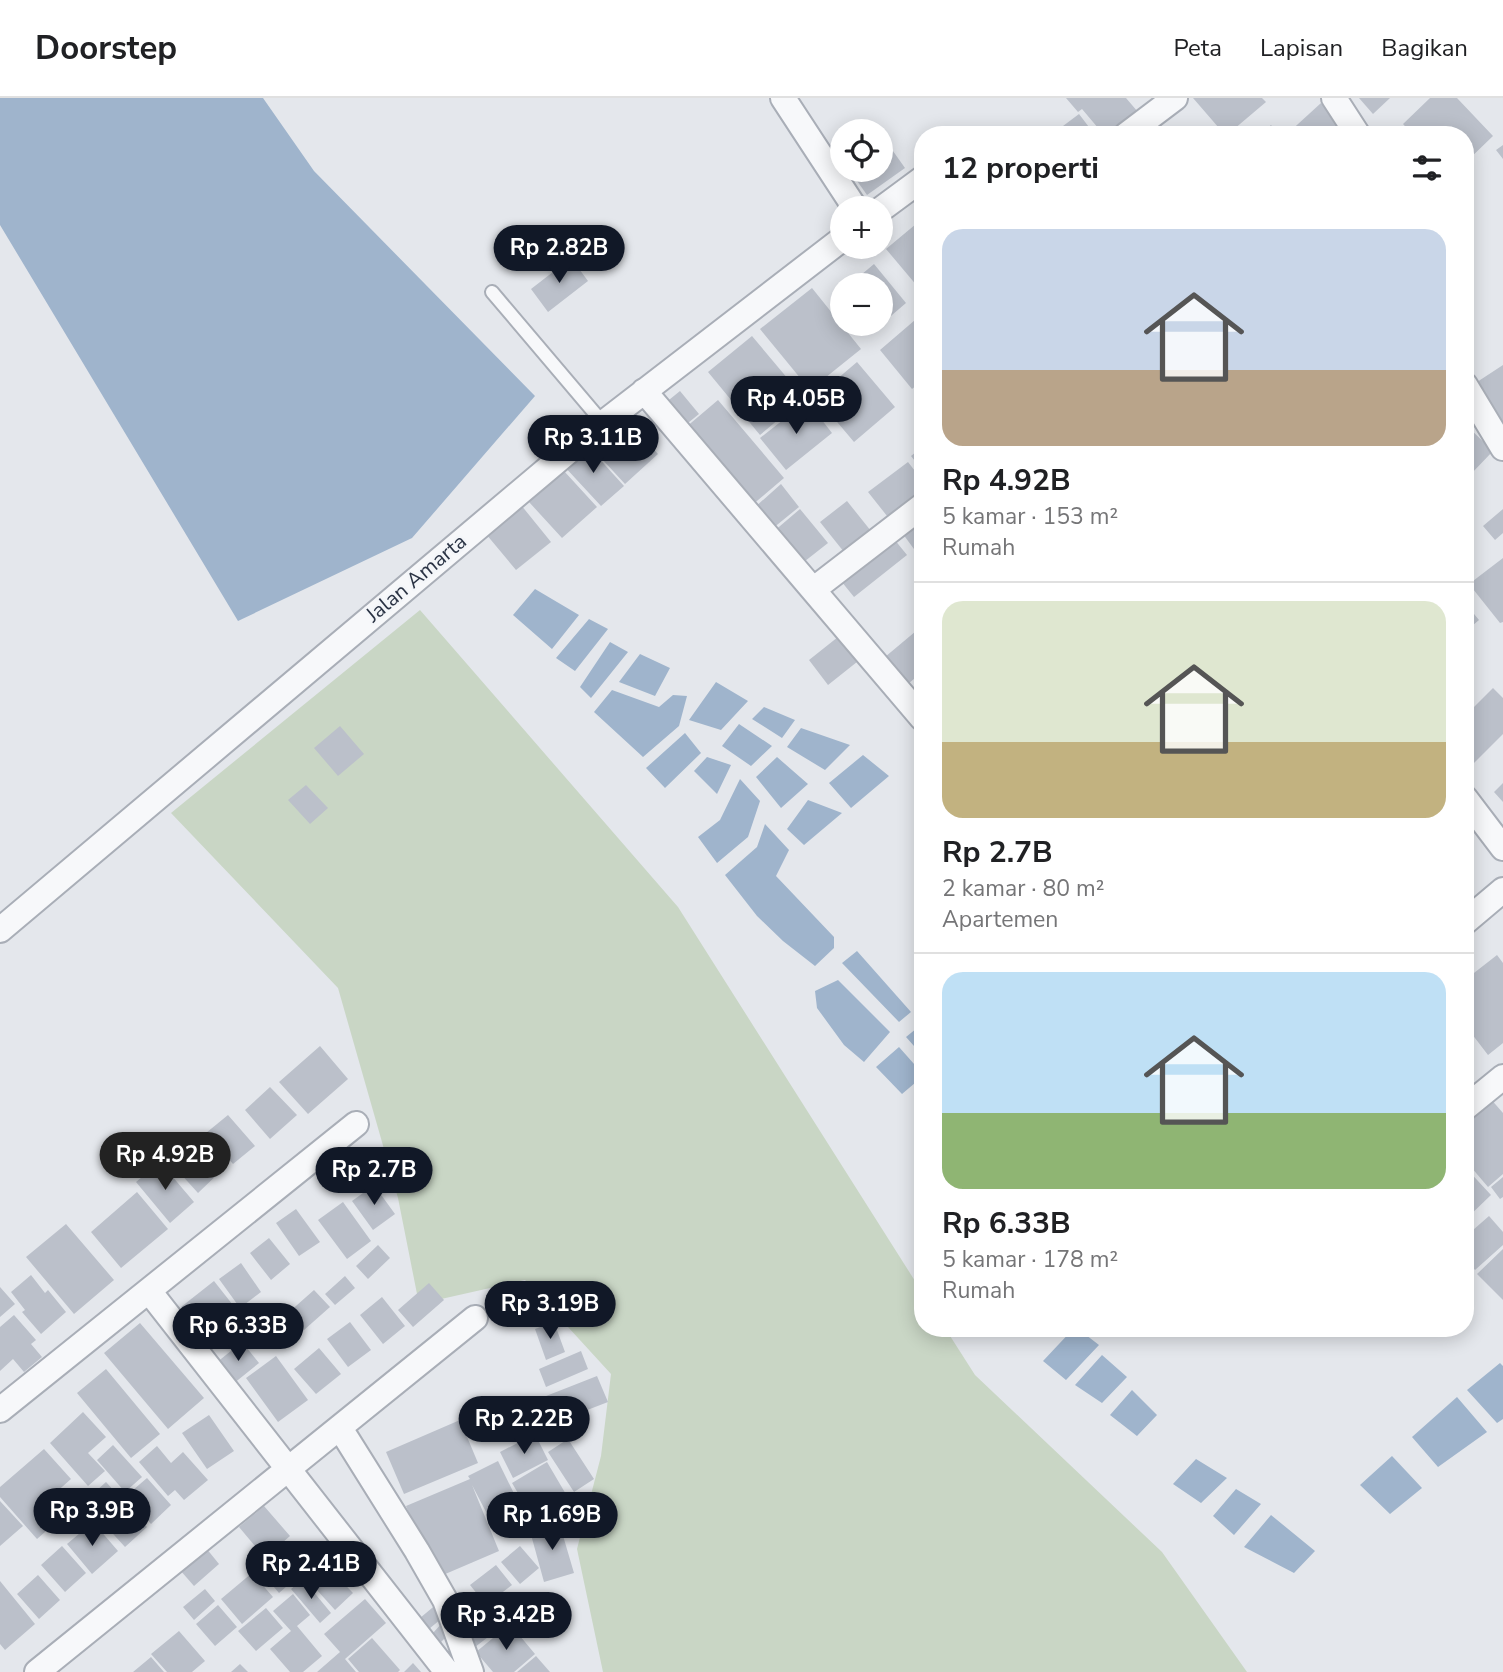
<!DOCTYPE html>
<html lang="id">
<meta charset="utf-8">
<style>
:root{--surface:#fff;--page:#f2f2f2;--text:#202124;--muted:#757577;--line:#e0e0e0;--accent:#111827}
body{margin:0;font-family:"Nunito Sans",sans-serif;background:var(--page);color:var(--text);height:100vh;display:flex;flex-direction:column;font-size:26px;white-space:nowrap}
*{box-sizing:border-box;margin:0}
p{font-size:23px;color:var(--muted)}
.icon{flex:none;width:38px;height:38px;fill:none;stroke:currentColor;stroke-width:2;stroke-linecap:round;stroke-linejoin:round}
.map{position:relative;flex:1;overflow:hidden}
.panel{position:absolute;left:914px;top:28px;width:560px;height:1211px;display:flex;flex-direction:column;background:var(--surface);border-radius:28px;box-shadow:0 4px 18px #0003}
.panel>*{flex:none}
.buttons{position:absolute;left:830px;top:21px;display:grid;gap:14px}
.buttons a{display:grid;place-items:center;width:63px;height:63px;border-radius:50%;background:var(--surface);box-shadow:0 4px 18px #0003;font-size:35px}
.price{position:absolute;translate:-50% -60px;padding:0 16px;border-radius:24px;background:var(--accent);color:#fff;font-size:23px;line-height:46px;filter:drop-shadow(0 2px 4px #0008)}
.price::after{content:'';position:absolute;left:50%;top:42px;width:21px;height:16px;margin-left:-10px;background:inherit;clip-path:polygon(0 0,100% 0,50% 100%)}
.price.on{background:#222;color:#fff}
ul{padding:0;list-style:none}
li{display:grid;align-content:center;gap:14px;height:371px;padding:0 28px}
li+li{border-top:2px solid var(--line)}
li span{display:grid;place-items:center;height:217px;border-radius:21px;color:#555}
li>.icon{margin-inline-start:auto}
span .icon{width:126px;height:126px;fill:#fffc;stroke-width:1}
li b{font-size:30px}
h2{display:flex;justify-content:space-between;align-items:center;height:84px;padding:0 28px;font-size:30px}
header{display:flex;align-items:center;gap:42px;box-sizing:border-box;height:98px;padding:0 35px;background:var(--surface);border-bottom:2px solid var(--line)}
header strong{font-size:33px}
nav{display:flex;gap:38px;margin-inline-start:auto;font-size:24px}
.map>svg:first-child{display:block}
.green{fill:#c9d6c5}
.water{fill:#9fb4cc}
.building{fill:#bbc0ca}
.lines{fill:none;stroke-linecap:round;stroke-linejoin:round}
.lane-casing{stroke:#a9aeb7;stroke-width:16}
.street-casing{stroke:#a9aeb7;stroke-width:28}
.lane{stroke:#f7f8fa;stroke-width:12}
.street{stroke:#f7f8fa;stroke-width:24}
.labels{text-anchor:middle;stroke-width:5;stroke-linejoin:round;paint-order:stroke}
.street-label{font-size:21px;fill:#2b3445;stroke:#f4f6f9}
</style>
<header>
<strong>Doorstep</strong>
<nav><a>Peta</a><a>Lapisan</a><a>Bagikan</a></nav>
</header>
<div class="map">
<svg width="1503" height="1574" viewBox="0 0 1503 1574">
<rect width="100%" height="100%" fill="#e4e7ec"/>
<path class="green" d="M420 512 678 809 922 1194V1230H945L975 1277 1162 1454 1247 1574H603L577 1451 601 1358 611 1276 525 1182 419 1206 398 1100 338 890 171 715Z"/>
<path class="water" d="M0 0H263L314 73 535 298 412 440 238 523 0 127Z
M535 491 579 517 552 551 513 517Z
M589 521 608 531 575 573 556 560Z
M610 544 628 554 591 600 580 589Z
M640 556 670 570 655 598 619 584Z
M716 584 748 603 721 632 689 622Z
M612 592 659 609 673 597 687 598 679 628 643 659 594 614Z
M764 609 795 622 782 640 752 621Z
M739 626 772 648 751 668 722 648Z
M801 630 850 647 825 672 787 649Z
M685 635 701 655 665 690 646 670Z
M863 657 889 678 851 710 829 685Z
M707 659 731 667 717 696 694 673Z
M777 659 808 686 781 710 756 679Z
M740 681 760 703 748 739 717 765 698 739 720 722Z
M808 702 842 715 804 747 787 731Z
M765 726 789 752 776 778 834 839V850L815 868 783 843 757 818 725 777 757 749Z
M857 853 911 914 899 924 842 865Z
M838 882 890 934 864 964 844 947 817 910 815 893Z
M922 926V957L906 939Z
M899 949 922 975V979L902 996 876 969Z
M1074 1230H1077L1099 1247 1066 1282 1043 1263Z
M1102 1257 1127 1279 1102 1305 1075 1287Z
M1500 1265 1503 1268V1321L1497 1325 1467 1292Z
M1132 1292 1157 1317 1137 1338 1110 1317Z
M1457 1299 1487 1334 1438 1369 1412 1339Z
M1392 1358 1422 1390 1390 1416 1360 1387Z
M1196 1361 1227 1380 1201 1405 1173 1386Z
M1236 1391 1261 1406 1234 1437 1213 1418Z
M1271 1417 1315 1453 1294 1475 1244 1449Z"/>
<path class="building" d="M1066 0H1126L1138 14 1111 37H1104L1082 11 1078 14Z
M1193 0H1262L1266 4 1227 37H1225Z
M1359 0H1390L1373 16Z
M1430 0H1457L1493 38 1465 65V37H1413L1403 26Z
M1321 5 1347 34 1344 37H1286Z
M1079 16 1095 37H1051Z
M1271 27 1279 37H1260Z
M888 46 905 70 867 97 850 73 880 72V52Z
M1503 47V61L1496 52Z
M922 121V186L918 189 886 151Z
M571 160 588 183 548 214 531 191Z
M874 166 906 205 871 235 863 226H880V187H849Z
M812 190 861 251 810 292 760 231Z
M922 216V283L912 291 880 252Z
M752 238 804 300 760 337 708 274Z
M857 264 895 309 854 344 816 299Z
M1503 267V330L1474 286Z
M680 293 699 316 683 329 664 306Z
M718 302 784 380 751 408 685 330Z
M807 303 832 335 786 372 760 340Z
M623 318 658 356 625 386 590 348Z
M1465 326 1493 353 1471 376 1465 370Z
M586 346 624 388 601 408 563 367Z
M922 349V372L911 358Z
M908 364 922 382V407L895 428 868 394Z
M564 373 597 409 562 440 529 404Z
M781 386 799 409 772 431 754 410Z
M847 403 875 438 848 459 820 424Z
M521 407 551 444 516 472 486 436Z
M800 411 828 445 800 467 773 434Z
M1503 411V435L1495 442 1483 428Z
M1465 413 1474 429 1465 435Z
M922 415V462L900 432Z
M890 436 907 457 854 499 837 478Z
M1503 460V524L1500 525 1469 486Z
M1465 505 1479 522 1465 534Z
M922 528V574L908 586 885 559Z
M843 535 862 560 828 587 809 562Z
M1493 590 1503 600V636L1465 674V618Z
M340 628 364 656 338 678 314 650Z
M1503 685V704L1494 694Z
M306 687 328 710 310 726 288 702Z
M1497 857 1503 865V945L1488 957 1465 927V882Z
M320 948 348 981 308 1016 279 984Z
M270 989 297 1017 270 1041 245 1012Z
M1489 999 1503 1015V1076L1488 1089 1465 1062V1021Z
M228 1017 255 1048 233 1066 206 1035Z
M194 1040 222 1072 198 1095 169 1063Z
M160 1064 194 1104 170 1125 136 1084Z
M1465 1069 1491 1097 1465 1122Z
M1503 1079V1099L1500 1101 1491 1089Z
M374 1087 395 1116 373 1132 352 1103Z
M137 1094 168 1131 121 1170 91 1134Z
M343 1104 371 1143 347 1161 318 1122Z
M296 1111 320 1144 299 1158 276 1125Z
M1489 1118 1503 1134V1147L1475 1172 1465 1161V1139Z
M66 1126 114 1182 74 1216 26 1159Z
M269 1140 290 1166 271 1182 250 1155Z
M378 1147 390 1160 368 1181 356 1168Z
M1503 1151V1202L1477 1176Z
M241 1165 261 1194 240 1210 219 1181Z
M31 1177 45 1195 48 1192 66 1214 41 1236 22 1214 25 1212 11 1194Z
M345 1178 355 1190 335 1207 325 1196Z
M214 1183 240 1216 207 1242 181 1209Z
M429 1185 444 1202 413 1229 398 1212Z
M0 1189 15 1206 0 1219Z
M314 1192 330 1209 304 1232 288 1215Z
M382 1199 405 1228 383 1246 360 1217Z
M14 1217 36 1242 31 1246 42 1259 24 1274 13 1261 0 1273V1229Z
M350 1224 371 1252 348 1269 327 1241Z
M554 1224 565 1254 546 1262 535 1231Z
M140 1225 204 1300 168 1331 104 1255Z
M242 1244 259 1265 233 1286 216 1265Z
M319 1250 341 1276 316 1296 294 1271Z
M581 1253 588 1271 546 1289 539 1271Z
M276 1258 308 1302 278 1324 246 1280Z
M106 1271 160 1336 131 1360 77 1295Z
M597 1278 608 1304 551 1326 541 1300Z
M83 1314 106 1339 88 1355 105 1373 88 1388 50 1345Z
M209 1317 234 1353 207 1371 182 1335Z
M460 1322 478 1365 404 1396 386 1354Z
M535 1336 548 1362 513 1380 500 1354Z
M568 1341 594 1381 574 1394 548 1354Z
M113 1347 142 1379 125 1394 97 1362Z
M157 1348 171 1365 183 1354 208 1382 184 1402 175 1392 168 1398 139 1364Z
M44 1351 71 1381 54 1396 69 1413 37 1441 0 1399V1389Z
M498 1363 526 1420 497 1435 472 1387 499 1453 436 1480 406 1408 470 1381 468 1378Z
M547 1364 567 1398 532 1419 512 1385Z
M147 1380 171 1407 151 1426 126 1398Z
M106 1384 147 1429 125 1449 84 1404Z
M0 1403 23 1428 0 1448Z
M264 1408 290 1438 265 1460 239 1429Z
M93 1424 118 1453 92 1476 67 1446Z
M559 1424 574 1475 544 1484 530 1433Z
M62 1448 86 1475 65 1494 41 1467Z
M282 1448 303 1474 279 1495 257 1469Z
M520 1448 539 1470 520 1486 501 1464Z
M206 1450 219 1466 194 1488 180 1472Z
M323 1464 353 1495 335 1512 306 1480Z
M496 1467 512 1487 486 1507 470 1487Z
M252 1475 273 1499 242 1526 221 1501Z
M38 1477 60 1502 39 1521 17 1496Z
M303 1481 331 1515 320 1525 291 1491Z
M0 1483 35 1526 5 1552 0 1546Z
M205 1491 215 1503 194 1522 183 1509Z
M293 1496 310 1517 297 1528 322 1558 303 1574H290L270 1551 291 1533 273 1513Z
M365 1501 386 1525 345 1561 356 1574H317L340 1554 324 1536Z
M494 1504 508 1524 475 1549 460 1530Z
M438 1505 447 1516 429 1531 420 1520Z
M218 1507 237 1529 215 1548 196 1526Z
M266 1510 283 1530 256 1553 238 1533Z
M444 1523 453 1532 441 1544 432 1536Z
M510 1526 535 1556 514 1574H493L476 1554Z
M179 1533 205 1563 192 1574H167L151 1556Z
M372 1540 400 1572 398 1574H359L348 1561Z
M536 1558 550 1574H517Z
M151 1559 164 1574H133Z
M413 1565 421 1574H404Z
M240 1566 248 1574H231Z"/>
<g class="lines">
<g class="lane-casing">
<path id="lane" d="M492 194 603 325"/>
</g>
<g class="street-casing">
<path id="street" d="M783 0 855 110
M1334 0 1358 37
M1126 37 1175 0
M880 112 922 81
M1465 287 1503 350
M644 293 922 620
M814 491 922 408
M1465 700 1503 750
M1465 824 1503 792
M0 832 589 336 842 141
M1465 1010 1503 979
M149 1193 447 1574
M0 1312 356 1026
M340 1330 417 1453 445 1502 471 1574
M37 1574 475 1220"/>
</g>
<use href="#lane" class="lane"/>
<use href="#street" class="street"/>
</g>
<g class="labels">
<g class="street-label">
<text transform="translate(416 480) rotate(-40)" y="7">Jalan Amarta</text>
</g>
</g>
</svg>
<div class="buttons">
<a><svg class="icon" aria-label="locate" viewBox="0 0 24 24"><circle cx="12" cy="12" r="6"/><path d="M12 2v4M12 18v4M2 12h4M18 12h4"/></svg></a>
<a>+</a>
<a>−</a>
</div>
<b class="price" style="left:559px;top:187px">Rp 2.82B</b>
<b class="price" style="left:796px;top:338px">Rp 4.05B</b>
<b class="price" style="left:593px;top:377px">Rp 3.11B</b>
<b class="price on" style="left:165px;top:1094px">Rp 4.92B</b>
<b class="price" style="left:374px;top:1109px">Rp 2.7B</b>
<b class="price" style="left:550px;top:1243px">Rp 3.19B</b>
<b class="price" style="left:238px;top:1265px">Rp 6.33B</b>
<b class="price" style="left:524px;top:1358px">Rp 2.22B</b>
<b class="price" style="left:92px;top:1450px">Rp 3.9B</b>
<b class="price" style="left:552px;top:1454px">Rp 1.69B</b>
<b class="price" style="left:311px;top:1503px">Rp 2.41B</b>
<b class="price" style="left:506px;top:1554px">Rp 3.42B</b>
<section class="panel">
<h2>12 properti<svg class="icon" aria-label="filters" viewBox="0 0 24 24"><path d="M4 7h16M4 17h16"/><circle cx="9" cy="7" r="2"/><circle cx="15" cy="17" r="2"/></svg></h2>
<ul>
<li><span style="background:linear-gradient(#c9d6e8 65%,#b9a48a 0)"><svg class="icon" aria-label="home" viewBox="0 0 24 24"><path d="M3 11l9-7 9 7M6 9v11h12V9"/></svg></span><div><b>Rp 4.92B</b><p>5 kamar · 153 m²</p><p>Rumah</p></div></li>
<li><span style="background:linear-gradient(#dfe7d0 65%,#c2b280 0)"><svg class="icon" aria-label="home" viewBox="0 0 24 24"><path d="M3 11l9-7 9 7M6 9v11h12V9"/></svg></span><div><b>Rp 2.7B</b><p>2 kamar · 80 m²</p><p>Apartemen</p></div></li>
<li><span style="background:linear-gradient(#bfe0f5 65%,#8fb573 0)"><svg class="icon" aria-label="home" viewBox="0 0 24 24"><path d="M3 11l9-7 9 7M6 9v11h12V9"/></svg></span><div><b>Rp 6.33B</b><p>5 kamar · 178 m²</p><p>Rumah</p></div></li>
</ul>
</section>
</div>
